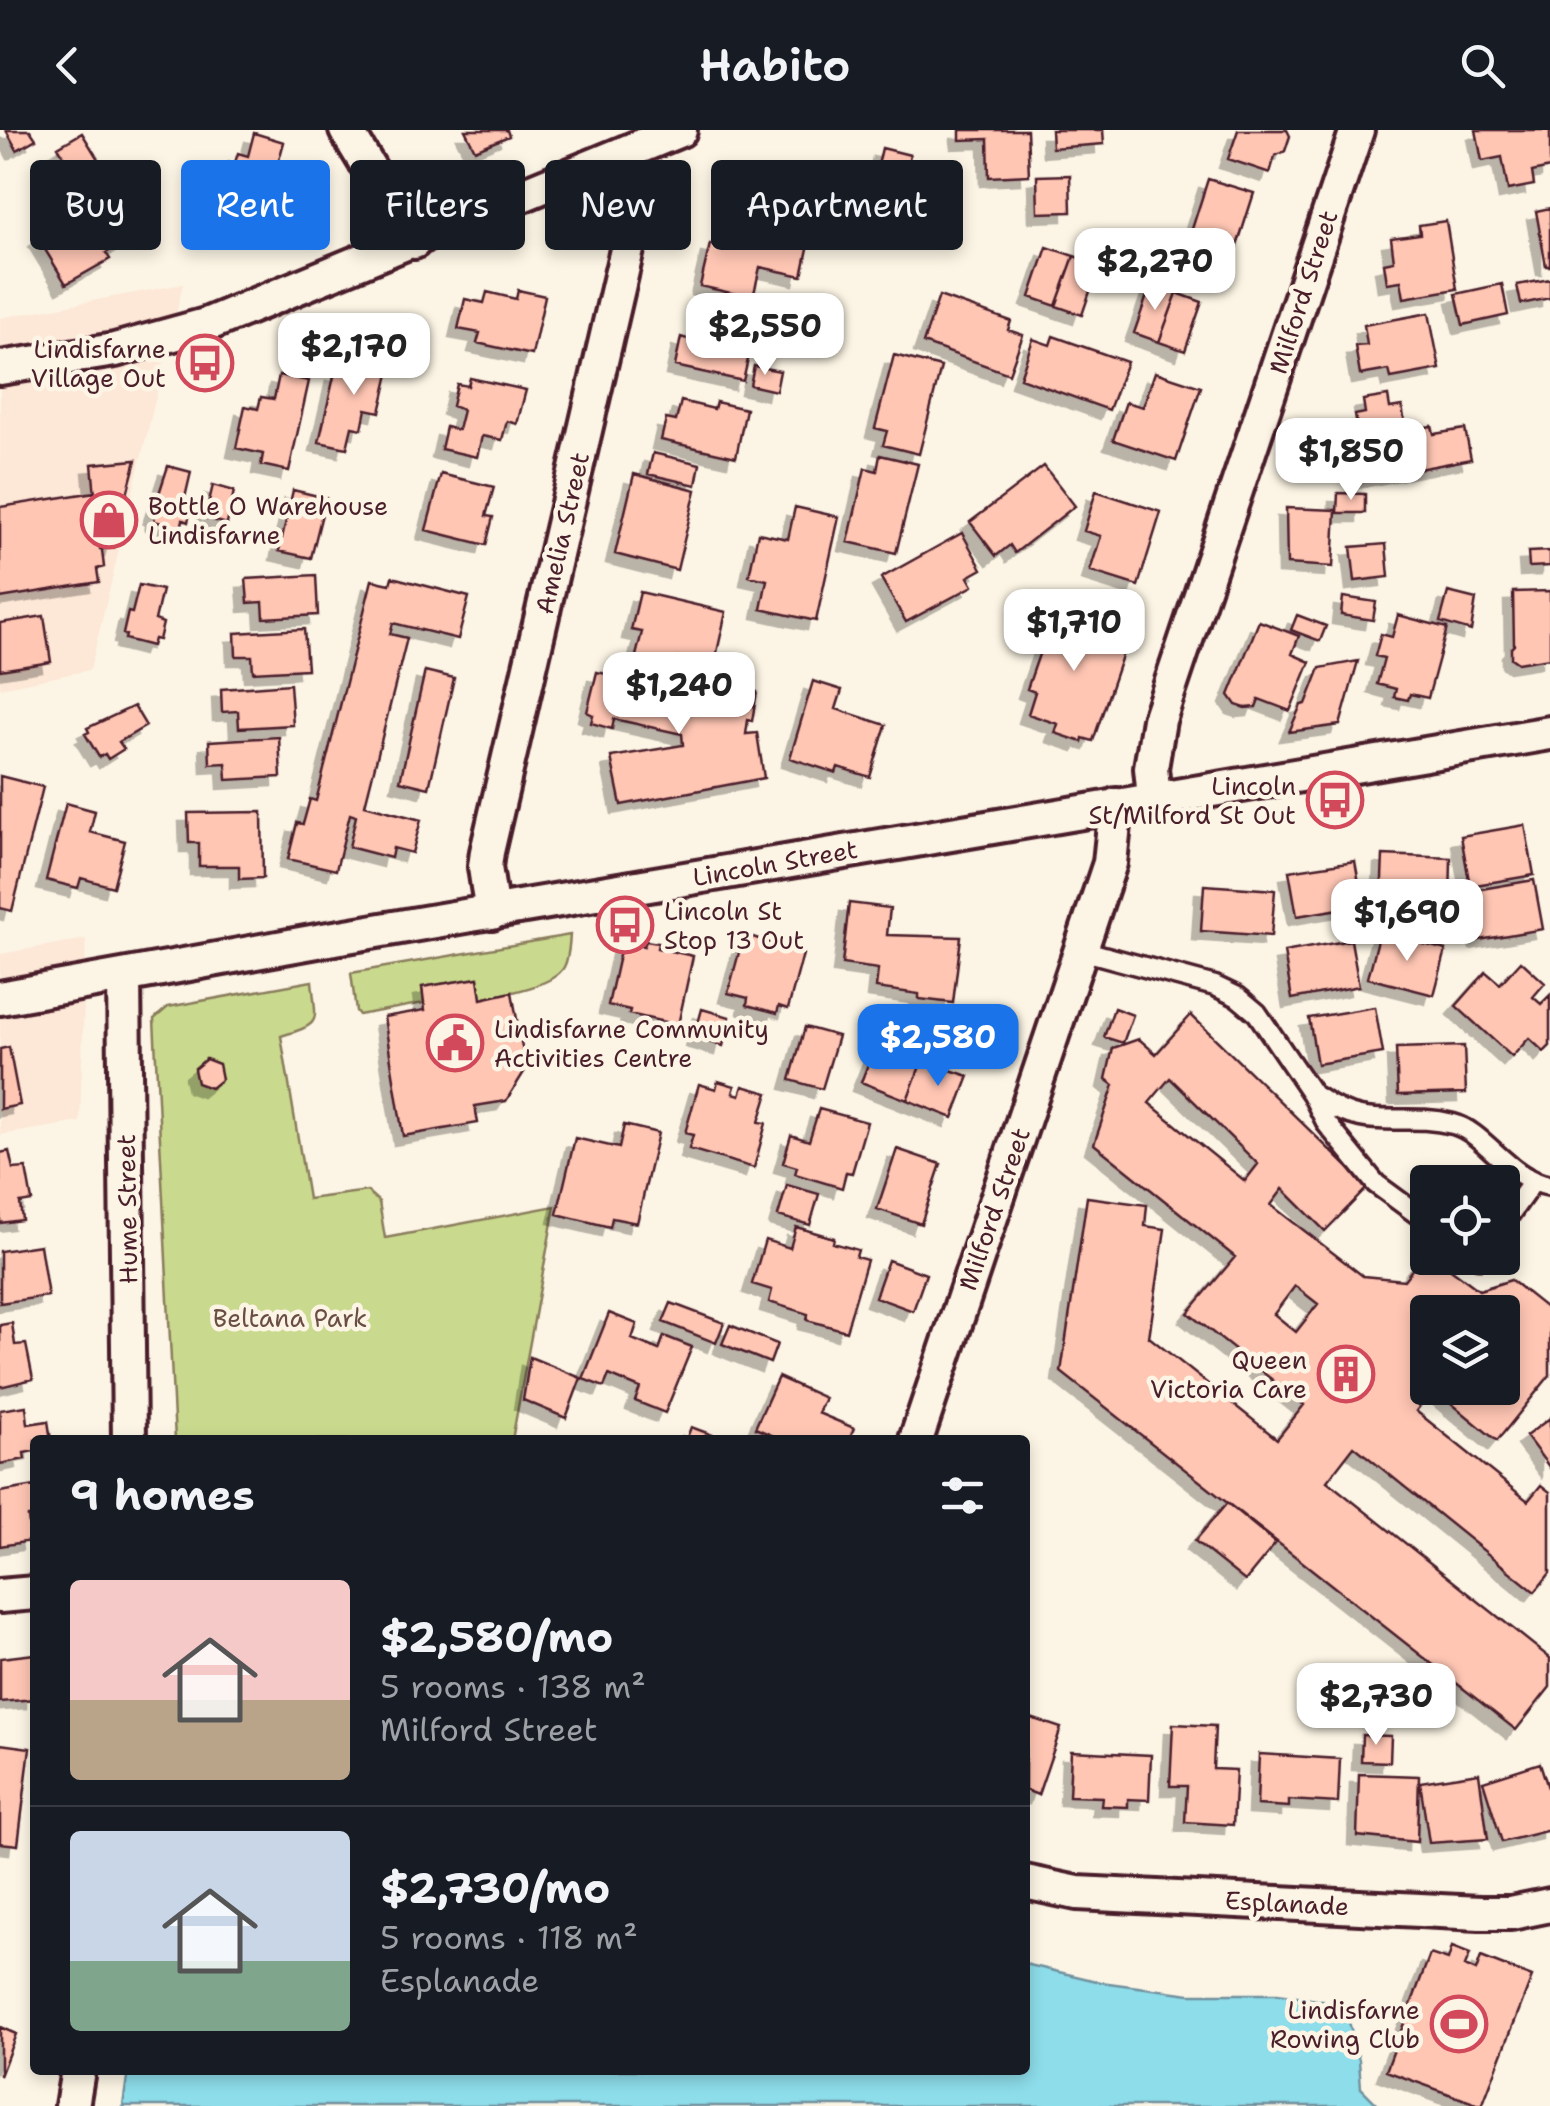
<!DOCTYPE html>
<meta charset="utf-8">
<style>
:root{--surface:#171b24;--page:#20242c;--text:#f1f3f6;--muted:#9ea1a6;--line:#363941;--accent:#1a73e8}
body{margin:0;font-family:"Shantell Sans",sans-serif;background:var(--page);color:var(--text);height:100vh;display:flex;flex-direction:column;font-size:38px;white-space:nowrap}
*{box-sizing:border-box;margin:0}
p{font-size:32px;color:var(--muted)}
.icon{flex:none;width:55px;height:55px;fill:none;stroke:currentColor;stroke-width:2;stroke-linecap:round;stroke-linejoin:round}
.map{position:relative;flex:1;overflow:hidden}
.panel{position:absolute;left:30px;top:1305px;width:1000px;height:640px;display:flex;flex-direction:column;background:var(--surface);border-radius:10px;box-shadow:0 5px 15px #0003}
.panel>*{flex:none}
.banner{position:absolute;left:30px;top:30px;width:1000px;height:90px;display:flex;gap:20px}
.tools{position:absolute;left:1410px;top:1035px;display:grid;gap:20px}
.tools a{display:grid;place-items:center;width:110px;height:110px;border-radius:10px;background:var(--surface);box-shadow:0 5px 15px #0003;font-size:50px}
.price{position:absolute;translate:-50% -85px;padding:0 22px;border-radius:20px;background:#fff;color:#222;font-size:32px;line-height:65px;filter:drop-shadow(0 2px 5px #0008)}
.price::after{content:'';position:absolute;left:50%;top:60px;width:30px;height:22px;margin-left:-15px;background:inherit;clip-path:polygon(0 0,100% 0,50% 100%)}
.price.selected{background:var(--accent);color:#fff}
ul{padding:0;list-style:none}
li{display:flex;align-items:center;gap:30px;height:250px;padding:0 40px}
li+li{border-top:2px solid var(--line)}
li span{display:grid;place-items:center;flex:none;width:280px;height:200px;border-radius:10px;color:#555}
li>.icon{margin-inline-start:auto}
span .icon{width:120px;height:120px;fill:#fffc;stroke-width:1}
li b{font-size:42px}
h2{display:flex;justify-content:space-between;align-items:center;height:120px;padding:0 40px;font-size:42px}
.pill{padding:0 35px;border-radius:10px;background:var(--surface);box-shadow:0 5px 15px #0003;font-size:35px;line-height:90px}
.pill.selected{background:var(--accent);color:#fff}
header{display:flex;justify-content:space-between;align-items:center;height:130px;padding:0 40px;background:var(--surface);font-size:45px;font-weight:600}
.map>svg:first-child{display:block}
.built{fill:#fde7d6}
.green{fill:#c9da8e;stroke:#8a7c5c;stroke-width:2.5}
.water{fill:#8dddea;stroke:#72919e;stroke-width:2.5}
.building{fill:#ffc6b4;stroke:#4a1f2b;stroke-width:2.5;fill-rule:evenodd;filter:url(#shadow)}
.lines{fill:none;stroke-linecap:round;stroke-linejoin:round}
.lane-casing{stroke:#4a1f2b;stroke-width:25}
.street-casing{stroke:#4a1f2b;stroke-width:40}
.lane{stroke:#fcf5e5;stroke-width:18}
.street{stroke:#fcf5e5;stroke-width:32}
.labels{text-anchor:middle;stroke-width:9;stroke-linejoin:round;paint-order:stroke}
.street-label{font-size:25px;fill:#4a1f2b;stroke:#fcf5e5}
.poi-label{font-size:25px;fill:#4a1f2b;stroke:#fcf5e5;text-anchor:end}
.park-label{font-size:25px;fill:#6a4e44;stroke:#fcf5e5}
</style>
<header><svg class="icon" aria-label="back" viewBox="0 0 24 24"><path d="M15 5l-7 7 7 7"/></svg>Habito<svg class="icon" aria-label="search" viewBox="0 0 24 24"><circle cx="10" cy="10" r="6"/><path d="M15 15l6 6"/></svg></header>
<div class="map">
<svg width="1550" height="1976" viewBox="0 0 1550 1976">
<defs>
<filter id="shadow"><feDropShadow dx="-9" dy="9" stdDeviation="0" flood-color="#0004"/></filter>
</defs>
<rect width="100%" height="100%" fill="#fcf5e5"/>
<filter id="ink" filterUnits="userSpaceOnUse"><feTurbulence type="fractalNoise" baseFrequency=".01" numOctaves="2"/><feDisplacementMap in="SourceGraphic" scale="20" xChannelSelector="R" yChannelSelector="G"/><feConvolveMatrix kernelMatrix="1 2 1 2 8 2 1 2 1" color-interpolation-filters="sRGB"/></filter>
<g filter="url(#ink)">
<path class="built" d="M183 154 90 540 0 558V188Z
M86 809 80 992 0 1005V824Z"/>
<path class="green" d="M570 805C569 815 569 828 564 837 553 857 502 864 481 869L477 848 422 857 424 873 359 885 356 881 351 843Z
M312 851C316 894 323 893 281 906L308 1069 367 1061 379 1072 385 1108 555 1076 512 1310H175L154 889 168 877Z"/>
<path class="water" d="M1025 1834 1101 1852 1190 1864H1278L1323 1871 1348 1888 1359 1930 1361 1958 1379 1976H123L128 1940H1025Z"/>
<path class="building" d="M6 0H30L36 9 17 20Z
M465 0H507L509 6 475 20Z
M960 0H1027L1029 45 989 47 988 9 960 10Z
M1051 0H1103L1104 14 1052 18Z
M1238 0H1287L1290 6 1285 21 1275 26 1270 43 1228 29Z
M1476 0H1550V38L1532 42 1534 55 1508 60 1502 27 1482 31Z
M82 3 101 34 77 49 58 17Z
M254 3 284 12 277 37 284 40 275 70 267 68 261 91 204 74 211 50 228 55 238 23 248 26Z
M882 18 910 25 895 88 842 75 848 45 874 52Z
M939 37 958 42 951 71 931 66Z
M1070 45 1071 82 1038 83 1037 46Z
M1208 49 1254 63 1230 138 1184 124Z
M756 59 798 69 789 110 809 114 802 146 760 137 753 168 700 156 710 114 719 116 721 105 731 107 738 78 751 81Z
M96 74 108 94 118 88 131 109 106 123 110 129 66 154 38 108Z
M1550 78V136H1546L1536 81Z
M1446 91 1457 159 1404 168 1401 151 1387 153 1384 133 1394 131 1391 108 1420 104 1419 95Z
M1047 117 1074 126 1056 176 1030 167Z
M1074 126 1099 135 1082 185 1056 176Z
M1550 149V168L1521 174 1517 155Z
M1151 154 1177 163 1159 212 1134 203Z
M1502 154 1508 185 1463 195 1456 164Z
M518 160 545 166 532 225 477 213 480 203 458 199 465 169 484 173 487 162 516 169Z
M1177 163 1202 172 1185 221 1159 212Z
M939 166 1011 191 1008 200 1023 205 1009 244 923 213Z
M702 178 745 187 737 223 749 225 743 251 675 236 681 207 694 211Z
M1429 183 1440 239 1391 248 1389 240 1360 245 1355 216 1367 215 1364 195Z
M1053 206 1127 232 1109 280 1020 248 1033 209 1050 215Z
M356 223 392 231 380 282 366 279 362 299 352 297 347 318 319 312 335 242 351 245Z
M894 225 941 237 919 324 883 315 887 301 875 298Z
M754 236 780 241 776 261 750 255Z
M1155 242 1201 257 1176 331 1113 310 1126 272 1143 277Z
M279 245 309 251 289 341 261 335 263 324 236 318 245 276 258 279 261 267 274 269Z
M470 248 526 260 517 294 507 291 502 310 482 306 477 327 441 319 446 297 458 300 463 280 452 276 457 254 468 256Z
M1388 266 1390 278 1402 276 1406 300 1432 296 1434 304 1465 299 1471 329 1356 351 1351 323 1362 321 1355 285 1365 283 1363 270Z
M681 271 714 279 716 272 746 279 736 327 661 310 666 289 676 291Z
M653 323 700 334 696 355 648 344Z
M880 325 918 334 896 423 848 412 865 338 877 341Z
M136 330 113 418 100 419 92 334Z
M168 336 191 342 184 372 192 374 188 392 183 390 181 398 154 391 155 386 152 385Z
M1044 336 1075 376 1015 423 1010 415 996 426 970 392Z
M441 344 494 357 486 386 493 387 486 415 426 400Z
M634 344 696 360 677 440 615 424Z
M213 355 234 361 227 394 205 388Z
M293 360 326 368 311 428 279 421Z
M1096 361 1161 382 1138 456 1090 441 1101 406 1084 401Z
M95 362 104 437 97 439 99 452 0 468V377Z
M1338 363 1365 364V383H1337Z
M795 377 839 387 816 491 761 479 767 450 749 446 758 403 788 409Z
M1286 378 1336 380 1333 437 1287 434Z
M962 403 982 439 968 447 973 456 906 492 881 448Z
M1386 414 1389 447 1355 451 1351 417Z
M1550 421V436L1529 437 1528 422Z
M316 445 318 485 264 488 263 472 248 473 246 449Z
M392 447 469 467 458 509 393 493 390 504 407 508 365 675 421 690 412 723 393 718 391 728 349 717 356 686 350 684 336 740 288 729 297 693 303 694 310 669 316 671 372 450 390 454Z
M139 455 162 460 155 490 163 493 159 510 154 509 152 516 125 509 126 505 123 504 128 482 132 483Z
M1550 461V528L1518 533 1511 528V518L1514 515 1513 462Z
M640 462 726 482 714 536 678 528 676 539 635 530 642 502 631 500Z
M1448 462 1476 469 1471 501 1440 492Z
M1343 467 1376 472 1373 490 1341 485Z
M1056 475 1112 494 1104 516 1123 523 1093 611 1083 608 1082 612 1055 603 1058 594 1028 584 1035 562 1027 559Z
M1297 485 1326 496 1320 511 1291 500Z
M1398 485 1447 498 1428 568 1410 564 1408 570 1394 567 1396 559 1377 554 1384 528 1375 526 1381 504 1392 507Z
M44 486 51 532 0 540V493Z
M1259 491 1299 506 1292 524 1310 532 1290 581 1259 569 1256 577 1245 578 1236 575 1229 565Z
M304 499 307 539 253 542 252 526H236L235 503Z
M1358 531 1340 595 1289 602 1301 575 1306 574 1320 538Z
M425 541 454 548 429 658 400 651Z
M597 542 723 568 728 555 757 562 752 591 748 590 746 604 757 603 764 648 621 675 611 627 683 615 682 604 614 589 612 599 591 593 593 585 587 582Z
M813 551 842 560 836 579 886 595 870 647 838 637 836 643 790 628Z
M290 554 293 595 239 598 238 581 222 582 221 559Z
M134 576 146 596 119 612 124 619 108 629 105 624 99 627 85 604 89 602 87 598Z
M279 607 281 647 227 650 226 633 210 634 209 611Z
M0 646 43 657 12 781 0 778Z
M66 673 95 681 90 702 125 711 113 757 81 748 78 758 46 750Z
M262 682 263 748 239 749V736H199V713H189L188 683Z
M1525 695 1534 745 1470 756 1461 706Z
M1383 725 1451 728 1450 774 1381 771Z
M1355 731 1363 775 1297 786 1289 741Z
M1534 750 1543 799 1479 810 1470 761Z
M1204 755 1275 760 1271 806 1201 801Z
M849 773 890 778 887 805 961 807 953 873 919 869V864L876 858 878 839 842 834Z
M1380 802 1446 820 1434 865 1368 848Z
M744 804 803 824 788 879 779 876 777 883 747 875 748 868 728 863Z
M1351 810 1359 856 1292 869 1284 822Z
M646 811 658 813 657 818 693 826 678 895 629 884 630 880 608 875 622 812 644 816Z
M1521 831 1545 853 1533 867 1541 874 1550 865V916L1544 922 1529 908 1512 927 1456 876 1486 842 1500 854Z
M478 848 481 869 512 862 526 939 506 971 475 976 478 993 403 1006 384 887 425 880 422 857Z
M1375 877 1383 923 1317 934 1309 888Z
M1114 878 1133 885 1123 913 1104 907Z
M702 879 730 887 723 916 694 908Z
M1191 885 1368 1057 1325 1101 1283 1059 1271 1075 1363 1146 1404 1150 1427 1120 1428 1128H1436L1479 1160 1511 1150 1550 1181V1245L1497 1311 1434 1259 1416 1281 1528 1371 1541 1355 1550 1362V1443L1535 1462 1354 1316 1327 1351 1550 1528V1557L1516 1600 1061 1242 1087 1067 1147 1075 1145 1096 1165 1099 1149 1207 1277 1309 1304 1275 1188 1183 1235 1127 1094 1014 1114 955 1106 949 1113 918 1139 909 1156 924ZM1170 948 1258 1034 1245 1051 1149 973ZM1295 1156 1318 1174 1296 1202 1274 1184ZM1428 1182H1502V1258H1428Z
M805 897 838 906 822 959 790 950Z
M878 909 911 922 910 926 922 931 907 970 861 952Z
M1464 916 1466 963 1398 965 1396 918Z
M9 917 20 975 0 979V919Z
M206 929 219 934 222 949 211 958 197 953 194 939Z
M922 931 969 946 953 988 907 970Z
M718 951 735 956 733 963 740 965 743 956 768 963 759 992 766 993 754 1038 689 1019 693 1005 685 1003 699 954 716 959Z
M819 979 867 992 852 1043 846 1042 842 1058 795 1044 797 1037 783 1033 791 1005 809 1011Z
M624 995 658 1003 637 1093 612 1088 610 1097 557 1084 575 1008 619 1018Z
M897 1019 941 1034 921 1094 877 1079Z
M9 1021 13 1039 26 1038 32 1071 20 1073 22 1090 0 1093V1023Z
M787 1055 819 1064 810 1095 778 1086Z
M796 1097 834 1108 833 1113 858 1120 856 1127 867 1130 846 1201 807 1190 808 1184 769 1172 772 1160 752 1154 765 1110 790 1118Z
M40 1115 48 1166 0 1173V1121Z
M888 1130 926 1144 913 1181 875 1167Z
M671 1173 724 1193 716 1213 663 1192Z
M609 1183 637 1194 632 1209 659 1220 664 1206 692 1217 665 1283 635 1271 640 1258 609 1245 604 1257 583 1249Z
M12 1193 15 1215 26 1214 33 1249 0 1257V1195Z
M730 1195 777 1214 770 1233 722 1214Z
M530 1227 581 1248 566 1288 523 1270Z
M778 1247 825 1268 818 1283 854 1298 849 1310H783L755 1298Z
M26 1276 28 1294 48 1291 51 1310H35V1321L24 1323 25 1329 0 1334V1280Z
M1550 1288V1338L1526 1306Z
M691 1297 718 1307 717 1310H686Z
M35 1356V1386L28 1387 31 1411 0 1416V1362Z
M1227 1373 1276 1413 1245 1451 1195 1411Z
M35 1524V1569L0 1572V1528Z
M1025 1586 1061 1598 1038 1665 1025 1660Z
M1173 1594 1215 1596 1213 1639 1236 1640 1233 1695 1185 1692 1187 1656H1170Z
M1362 1605 1391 1606 1390 1632 1361 1631Z
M0 1614 30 1618 18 1715 0 1713Z
M1071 1621 1151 1625 1149 1670 1128 1669V1677L1101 1676 1102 1667 1069 1666Z
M1259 1624 1340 1629 1338 1673 1289 1670V1677L1257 1675Z
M1540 1633 1550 1664V1700L1502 1712 1483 1651Z
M1479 1643 1488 1709 1429 1713 1420 1652Z
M1359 1644 1419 1646 1417 1712 1357 1706Z
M1452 1817 1470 1824 1465 1836 1476 1841 1481 1827 1532 1847 1482 1976 1386 1941 1430 1824 1448 1830Z
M0 1897 16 1904 0 1946Z"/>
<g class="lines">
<g class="lane-casing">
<path id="lane" d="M1081 820 1215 856 1238 867 1257 883 1312 964 1327 994 1376 1054 1428 1092
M1317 967C1368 1004 1399 981 1453 994 1485 1002 1508 1049 1550 1056
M1502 1095 1532 1053
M1478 1128H1480"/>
</g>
<g class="street-casing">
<path id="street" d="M346 0 414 112
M0 238 115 220 206 195 680 0
M1154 668 1151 638 1159 590 1357 0
M492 783 485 737 487 722 629 111 634 68 626 23
M124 847 129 1310
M0 868 323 810 1550 603
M916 1310 1110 733 1116 675
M0 1466 35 1463
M1025 1752 1077 1763 1480 1783H1511L1550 1775
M72 1976 78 1940"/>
</g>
<use href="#lane" class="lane"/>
<use href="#street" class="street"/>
</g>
</g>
<defs>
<g id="bus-ring" transform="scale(2.875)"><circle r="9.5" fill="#fcf5e5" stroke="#d1495b" stroke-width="1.5"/><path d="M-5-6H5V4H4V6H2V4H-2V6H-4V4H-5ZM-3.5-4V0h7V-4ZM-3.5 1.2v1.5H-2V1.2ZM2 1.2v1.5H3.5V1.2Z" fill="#d1495b"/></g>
<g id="shop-ring" transform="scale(2.875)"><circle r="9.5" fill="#fcf5e5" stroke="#d1495b" stroke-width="1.5"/><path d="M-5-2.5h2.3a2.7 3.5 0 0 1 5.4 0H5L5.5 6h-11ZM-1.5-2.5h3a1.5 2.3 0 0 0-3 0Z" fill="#d1495b"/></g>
<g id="civic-ring" transform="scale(2.875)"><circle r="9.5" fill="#fcf5e5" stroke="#d1495b" stroke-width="1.5"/><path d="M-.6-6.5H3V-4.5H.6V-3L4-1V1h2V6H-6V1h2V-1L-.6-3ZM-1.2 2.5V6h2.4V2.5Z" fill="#d1495b"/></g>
<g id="building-ring" transform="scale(2.875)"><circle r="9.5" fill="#fcf5e5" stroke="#d1495b" stroke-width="1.5"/><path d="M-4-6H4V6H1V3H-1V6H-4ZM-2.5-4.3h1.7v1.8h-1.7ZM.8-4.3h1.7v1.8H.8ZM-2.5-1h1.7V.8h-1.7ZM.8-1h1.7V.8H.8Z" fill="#d1495b"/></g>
<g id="stadium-ring" transform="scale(2.875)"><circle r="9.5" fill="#fcf5e5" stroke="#d1495b" stroke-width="1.5"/><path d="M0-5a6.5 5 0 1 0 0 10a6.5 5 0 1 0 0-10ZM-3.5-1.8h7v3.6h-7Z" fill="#d1495b"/></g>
</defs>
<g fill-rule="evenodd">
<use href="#bus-ring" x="205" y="233"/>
<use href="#shop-ring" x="109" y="390"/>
<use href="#bus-ring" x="1335" y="670"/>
<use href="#bus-ring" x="625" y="795"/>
<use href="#civic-ring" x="455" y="913"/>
<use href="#building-ring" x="1346" y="1244"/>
<use href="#stadium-ring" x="1459" y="1894"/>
</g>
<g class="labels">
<g class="street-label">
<text transform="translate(1303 162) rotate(-72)" y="9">Milford Street</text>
<text transform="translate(562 403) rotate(-77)" y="9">Amelia Street</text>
<text transform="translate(775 733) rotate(-10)" y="9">Lincoln Street</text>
<text transform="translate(127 1079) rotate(-91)" y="9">Hume Street</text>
<text transform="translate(994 1079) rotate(-71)" y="9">Milford Street</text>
<text transform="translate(1287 1773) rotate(3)" y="9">Esplanade</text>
</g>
<g class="poi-label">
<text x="166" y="228">Lindisfarne<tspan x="166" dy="29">Village Out</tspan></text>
<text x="148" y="385" text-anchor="start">Bottle O Warehouse<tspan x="148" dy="29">Lindisfarne</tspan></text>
<text x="1296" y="665">Lincoln<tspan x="1296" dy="29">St/Milford St Out</tspan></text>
<text x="664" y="790" text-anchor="start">Lincoln St<tspan x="664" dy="29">Stop 13 Out</tspan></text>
<text x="494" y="908" text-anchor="start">Lindisfarne Community<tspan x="494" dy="29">Activities Centre</tspan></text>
<text x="1307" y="1239">Queen<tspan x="1307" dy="29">Victoria Care</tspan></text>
<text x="1420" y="1889">Lindisfarne<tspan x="1420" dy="29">Rowing Club</tspan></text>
</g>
<g class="park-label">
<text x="290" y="1197">Beltana Park</text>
</g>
</g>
</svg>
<div class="tools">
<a><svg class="icon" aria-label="locate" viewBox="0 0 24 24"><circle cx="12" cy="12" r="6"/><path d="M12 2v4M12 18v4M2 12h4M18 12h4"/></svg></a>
<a><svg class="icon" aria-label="layers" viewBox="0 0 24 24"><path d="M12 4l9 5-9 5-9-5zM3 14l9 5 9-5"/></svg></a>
</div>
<b class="price" style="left:1155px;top:183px">$2,270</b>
<b class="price" style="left:765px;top:248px">$2,550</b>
<b class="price" style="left:354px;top:268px">$2,170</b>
<b class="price" style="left:1351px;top:373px">$1,850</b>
<b class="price" style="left:1074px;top:544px">$1,710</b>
<b class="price" style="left:679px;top:607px">$1,240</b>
<b class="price" style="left:1407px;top:834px">$1,690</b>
<b class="price selected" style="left:938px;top:959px">$2,580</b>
<b class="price" style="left:1376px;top:1618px">$2,730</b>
<div class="banner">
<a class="pill">Buy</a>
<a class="pill selected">Rent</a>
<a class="pill">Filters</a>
<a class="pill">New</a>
<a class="pill">Apartment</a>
</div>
<section class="panel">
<h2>9 homes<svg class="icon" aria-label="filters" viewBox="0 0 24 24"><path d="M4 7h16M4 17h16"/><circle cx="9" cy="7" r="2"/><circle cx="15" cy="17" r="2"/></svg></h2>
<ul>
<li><span style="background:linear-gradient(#f6c9c9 60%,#b9a48a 0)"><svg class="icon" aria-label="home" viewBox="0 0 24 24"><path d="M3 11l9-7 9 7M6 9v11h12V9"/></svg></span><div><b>$2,580/mo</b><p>5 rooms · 138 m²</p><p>Milford Street</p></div></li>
<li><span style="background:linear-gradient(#c9d6e8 65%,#7fa58c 0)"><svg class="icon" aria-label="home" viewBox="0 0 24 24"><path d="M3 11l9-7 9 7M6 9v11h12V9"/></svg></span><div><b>$2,730/mo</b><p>5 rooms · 118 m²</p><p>Esplanade</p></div></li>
</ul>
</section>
</div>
